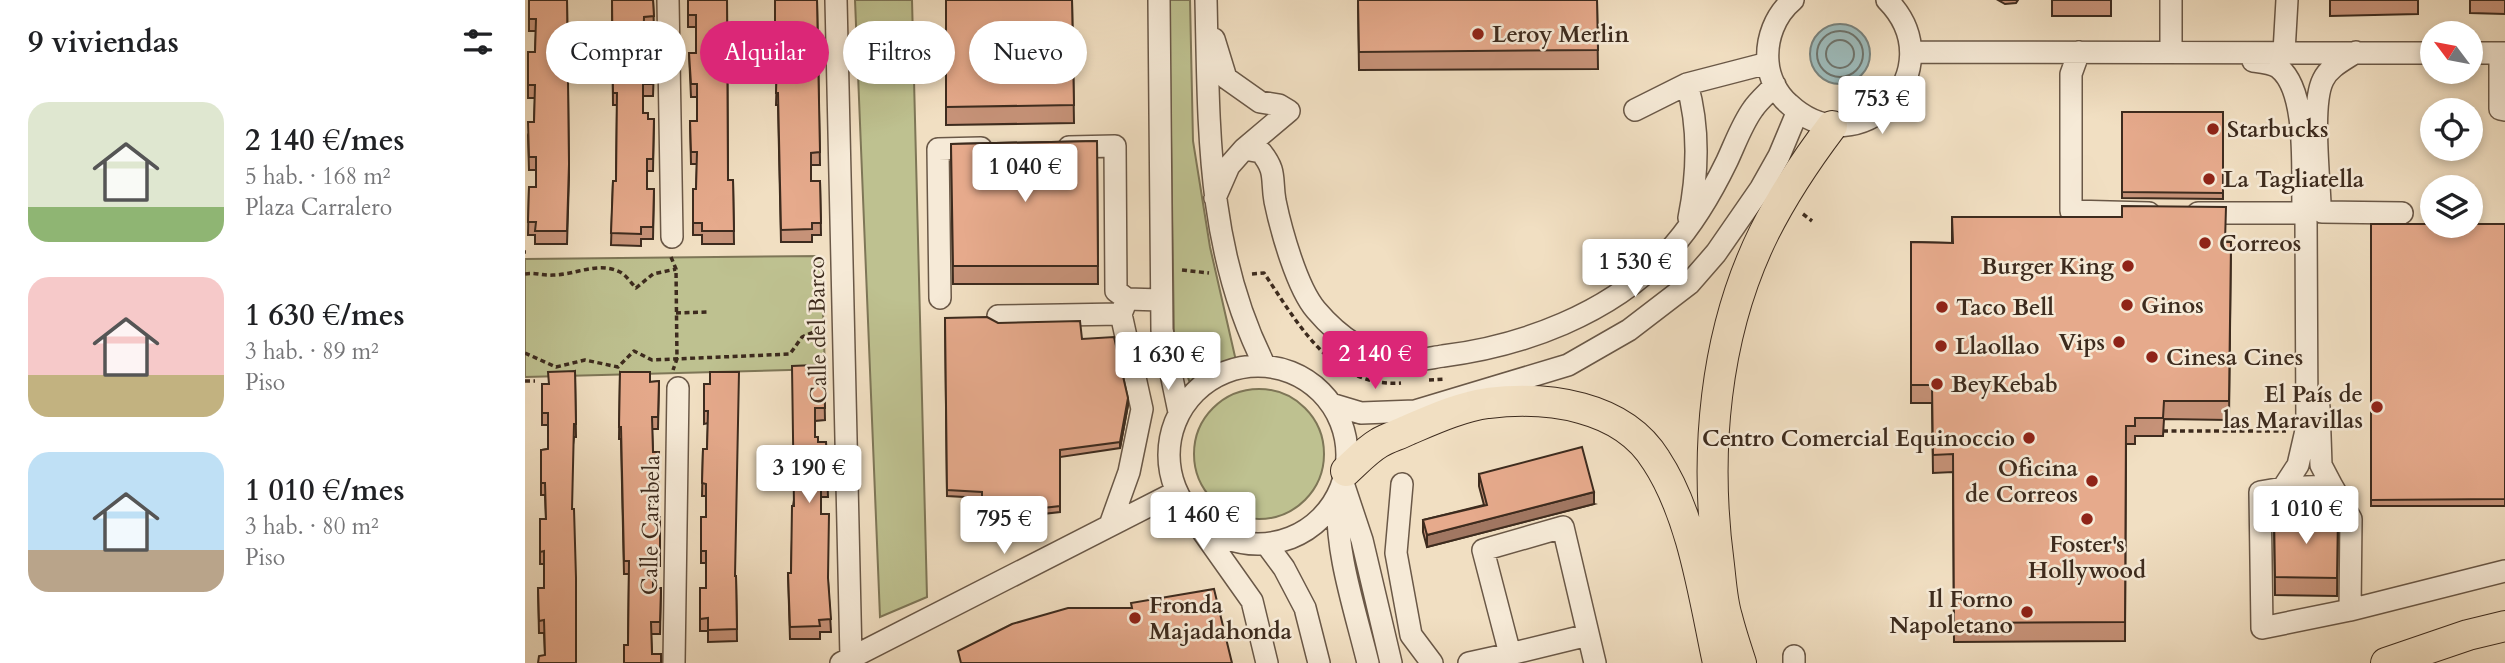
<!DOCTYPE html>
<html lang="es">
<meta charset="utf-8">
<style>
:root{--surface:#fff;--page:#f2f2f2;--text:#202124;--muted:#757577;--accent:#db2777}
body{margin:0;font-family:Cardo,serif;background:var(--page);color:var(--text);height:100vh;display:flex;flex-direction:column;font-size:26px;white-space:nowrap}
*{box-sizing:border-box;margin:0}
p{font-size:23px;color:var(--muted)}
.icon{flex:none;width:38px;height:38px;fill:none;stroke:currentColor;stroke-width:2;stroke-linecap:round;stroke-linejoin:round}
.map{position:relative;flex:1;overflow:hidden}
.side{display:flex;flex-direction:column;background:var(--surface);width:525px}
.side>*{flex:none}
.banner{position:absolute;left:21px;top:21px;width:665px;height:63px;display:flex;gap:14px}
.needle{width:46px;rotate:302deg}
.fabs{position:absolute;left:1895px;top:21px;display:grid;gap:14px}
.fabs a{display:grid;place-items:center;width:63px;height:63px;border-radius:50%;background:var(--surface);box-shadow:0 4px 10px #0003;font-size:35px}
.price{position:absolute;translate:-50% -60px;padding:0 16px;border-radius:7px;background:#fff;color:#222;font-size:23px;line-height:46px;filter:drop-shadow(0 2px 4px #0008)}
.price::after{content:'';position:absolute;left:50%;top:42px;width:21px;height:16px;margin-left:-10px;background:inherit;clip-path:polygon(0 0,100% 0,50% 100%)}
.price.selected{background:var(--accent);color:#fff}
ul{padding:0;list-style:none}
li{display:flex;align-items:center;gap:21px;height:175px;padding:0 28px}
li span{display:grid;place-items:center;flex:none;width:196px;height:140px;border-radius:21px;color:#555}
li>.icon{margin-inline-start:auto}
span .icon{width:84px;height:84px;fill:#fffc;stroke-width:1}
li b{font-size:30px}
h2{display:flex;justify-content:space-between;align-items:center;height:84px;padding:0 28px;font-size:30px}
.tag{padding:0 24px;border-radius:32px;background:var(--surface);box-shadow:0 4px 10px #0003;font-size:24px;line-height:63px}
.tag.selected{background:var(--accent);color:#fff}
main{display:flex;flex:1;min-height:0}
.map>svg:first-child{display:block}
.green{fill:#bec190;stroke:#7e7657;stroke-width:2}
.water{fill:#9dbbbb;stroke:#77817c;stroke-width:2}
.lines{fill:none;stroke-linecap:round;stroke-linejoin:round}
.shore{stroke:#6d736c;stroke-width:2}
.minor-casing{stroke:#6a5847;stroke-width:24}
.highway-casing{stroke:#3d2b1e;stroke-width:32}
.path{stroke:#3d2b1e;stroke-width:3.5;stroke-dasharray:5 3.5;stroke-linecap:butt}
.minor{stroke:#f6ead7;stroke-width:21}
.highway{stroke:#f1dfc2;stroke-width:30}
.wall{fill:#c69278;stroke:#3d2b1e;stroke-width:2}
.shaded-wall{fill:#a17762;stroke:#3d2b1e;stroke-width:2}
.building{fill:#e6aa8c;stroke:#3d2b1e;stroke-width:2}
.poi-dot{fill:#8f2418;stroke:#f6ead7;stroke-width:2.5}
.labels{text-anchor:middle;stroke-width:5;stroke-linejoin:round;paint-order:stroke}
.poi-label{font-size:23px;font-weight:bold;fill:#3d2b1e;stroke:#f6ead7;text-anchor:start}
.street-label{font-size:23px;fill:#3d2b1e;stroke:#f6ead7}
</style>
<main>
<section class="side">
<h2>9 viviendas<svg class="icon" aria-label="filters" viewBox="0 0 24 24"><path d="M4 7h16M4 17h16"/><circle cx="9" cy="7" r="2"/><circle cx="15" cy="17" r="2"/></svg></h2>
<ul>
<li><span style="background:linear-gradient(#dfe7d0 75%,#8fb573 0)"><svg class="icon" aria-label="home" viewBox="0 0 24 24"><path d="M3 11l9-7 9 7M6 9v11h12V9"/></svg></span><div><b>2 140 €/mes</b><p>5 hab. · 168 m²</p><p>Plaza Carralero</p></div></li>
<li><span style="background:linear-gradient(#f6c9c9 70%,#c2b280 0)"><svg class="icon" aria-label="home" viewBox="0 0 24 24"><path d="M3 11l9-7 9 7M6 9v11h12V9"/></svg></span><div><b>1 630 €/mes</b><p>3 hab. · 89 m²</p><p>Piso</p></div></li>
<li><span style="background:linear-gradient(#bfe0f5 70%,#b9a48a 0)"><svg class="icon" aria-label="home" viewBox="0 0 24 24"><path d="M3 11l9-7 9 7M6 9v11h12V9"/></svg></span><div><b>1 010 €/mes</b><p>3 hab. · 80 m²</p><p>Piso</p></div></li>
</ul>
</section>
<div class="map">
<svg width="1980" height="663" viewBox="0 0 1980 663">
<rect width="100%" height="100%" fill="#f1dfc2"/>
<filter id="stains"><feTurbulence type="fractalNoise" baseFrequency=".00286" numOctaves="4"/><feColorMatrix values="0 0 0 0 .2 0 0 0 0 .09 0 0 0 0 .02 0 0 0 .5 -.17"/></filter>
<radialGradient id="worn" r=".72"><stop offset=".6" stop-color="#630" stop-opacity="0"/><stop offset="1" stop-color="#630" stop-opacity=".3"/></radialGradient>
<path class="green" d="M330 0H387L402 597 355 617Z
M644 0H665L668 141 685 247 711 361 665 383 649 338Z
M296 256 300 369 0 377V259Z
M669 454a65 65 0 1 1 130 0a65 65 0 1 1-130 0Z"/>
<path class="water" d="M1285 54a30 30 0 1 1 60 0a30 30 0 1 1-60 0Z"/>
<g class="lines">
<path class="shore" d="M1292 54a23 23 0 1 1 46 0a23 23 0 1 1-46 0Z
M1301 54a14 14 0 1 1 28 0a14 14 0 1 1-28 0Z"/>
<g class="minor-casing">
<path id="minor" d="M143 0 147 237
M311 0 326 658
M634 0 637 330 654 412
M681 0C684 127 681 250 740 366
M1268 0C1250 15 1241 39 1243 62 1244 77 1252 94 1264 104 1334 170 1431 70 1362 0
M689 39 701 78 735 102 754 105 764 111 719 149
M1387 52 1908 53
M1554 52 1546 74V211L1624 213
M1646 52V0
M1759 52 1762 0
M1946 53H1980
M1975 53V109L1980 110
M1728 61C1736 62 1748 63 1754 68 1783 91 1777 170 1778 206
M1162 84C1175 129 1173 173 1164 218
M1110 110 1162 84 1243 63
M544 147 590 146 591 291 602 299
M690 198 704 166 719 149 736 152C752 172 746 178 750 201 756 230 772 288 791 310 813 336 841 356 875 361 888 362 905 358 918 356 998 346 1084 314 1141 254 1166 228 1186 194 1202 161 1210 144 1217 124 1228 109 1234 100 1243 93 1250 85
M1795 204C1794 175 1786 104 1798 80 1804 67 1819 60 1831 52
M1797 212 1877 213
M1673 213H1776
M415 298 413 149 456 148
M473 316 596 314 602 299 636 300
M644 455a89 89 0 1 1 178 0a89 89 0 1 1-178 0Z
M806 404 836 413 890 411 1043 365 1104 330 1164 284 1191 253 1236 188 1254 156 1272 113
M1794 407 1796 465 1807 486
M818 483 837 540 866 663
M877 484 871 553 886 635 907 663
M1807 486 1826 519 1825 610 1737 628 1735 492 1758 488Z
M1758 488 1773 465 1782 426 1781 220
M813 497C810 553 830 609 843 663
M585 525 604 472 617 409 596 314
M676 529 727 601 742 663
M742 545 759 568 780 608 794 663
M1825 610 1980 571
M985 654 1063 635
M1269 656V663
M149 663 153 388
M316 663 651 492
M944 663 985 654 958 550 1038 527 1070 663"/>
</g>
<g class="highway-casing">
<path id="highway" d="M821 471C831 462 842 450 854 443 862 438 873 435 883 430 909 419 935 407 963 403 1022 396 1097 405 1131 460 1168 516 1179 598 1193 663
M1216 663C1211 648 1206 633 1202 617 1197 601 1196 582 1194 565 1179 455 1189 334 1239 233 1258 195 1282 159 1307 126
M1861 663 1943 635 1980 626"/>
</g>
<path class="path" d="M1278 214 1287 221
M0 252H1
M146 257 151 269 152 359 148 370
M657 270 684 273
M0 274C9 272 18 276 28 275 50 275 73 261 95 272 101 275 107 284 111 288L128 274 151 269
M727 274 739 273C772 322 807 388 876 383
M151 313 184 312
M0 353 31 367 60 360 93 367 109 351 127 360 265 354 277 337 300 327
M904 380 921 379
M0 381H10
M1638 431H1761"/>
<use href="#minor" class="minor"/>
<use href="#highway" class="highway"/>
</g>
<path class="wall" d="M4 0H42L44 177 42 244H10V235H3L4 187H11V170H4L3 135 9 122 10 98H3V52H10L11 31H4Z
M87 0H128L129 29H119L118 53 129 65 128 96H118V113L123 119H129L128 171H122V189H129L128 239H116V246L86 245 88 181H91L92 105H88Z
M163 0H202L203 180H208L209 244H177V235H168V189H171L172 164H166L165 121H172V97H166L164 53H171V27H163Z
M250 0H292L295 165H286V181H295L296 235H287V242H256L253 105H251L253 35H250Z
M421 0H547L549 123 421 125Z
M833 0H1072L1073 69 834 70Z
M1473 0H1493L1491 3 1480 4Z
M1527 0H1586V16H1527Z
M1805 0H1893V14L1805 16Z
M1945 0H1980V14L1945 13Z
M1597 112H1698V199L1597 198Z
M572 141 573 284H428L426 144Z
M1427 217 1706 242 1704 420 1639 419 1638 436H1610V444H1601L1600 641 1429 642 1428 472 1408 473 1407 403H1386V242L1427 243Z
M1846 224H1980V506H1846Z
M420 318 473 323 557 339 603 405 595 448 535 457V512L457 521V498L422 496Z
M50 371 51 437H49L20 655 19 633H14L13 588H19V564H15V519H21L20 495H16V450L23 449V425H17V384H23Z
M95 372 125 382 134 381 133 429H127L128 452H134L133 494H128V517L135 555V566H128V588H136L135 634H126L127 654 136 663 103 645 104 574H99L96 439H94Z
M290 373H299L300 420 290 421V437L293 442H301L303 497H296V514L303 581 306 632H295V639H265L263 573H266L268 506Z
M179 384 210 576H211L212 641 183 642V631H175V588H181V563H176V551L181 517V496H177L178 449H182L183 423 179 424Z
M954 474 1069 504 902 547 898 532V520L959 505 954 486Z
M1749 514 1813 515 1812 596 1750 595Z"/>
<path class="shaded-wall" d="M603 398V405L595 448V442Z
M1069 492V504L902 547V535Z"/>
<path class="building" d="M4 0H42L44 164 42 231H10L11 222H3L4 187H11V157H4L3 122H9L10 85H3V52H10L11 19H4Z
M87 0H128L129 16 119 17 118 53H129L128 84H118V113H123V119H129L128 159H122V189H129L128 227H116V234L86 233 88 181H91L92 93H88Z
M163 0H202L203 180H208L209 231H177V223H168V189H171L172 152H166L165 121H172V84H166L164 53H171V15H163Z
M250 0H292L295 152 286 153V181H295L296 223H287V229L256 230 253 93H251L253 23H250Z
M421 0H547L549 105 421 107Z
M833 0H1072L1073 50 834 52Z
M1597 112H1698V193L1597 192Z
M572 141 573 266H428L426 144Z
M1597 206 1701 207 1700 242H1706L1704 401H1639L1638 418H1610V426H1601L1600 622 1429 623 1428 454 1408 455 1407 385H1386V242L1428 243 1427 217H1597Z
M1846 224H1908V226H1946V224H1980V499L1846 500Z
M462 317 473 323 555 321 557 339 589 337 603 398 595 442 535 450V506L457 515V492L422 490 420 318Z
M290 365V373H299L300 408H290V437H293V442H301L303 484H296V514H304L303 578 306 619 294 620 295 626 265 627 263 573H266L267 506H269L267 366Z
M50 371 51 424H49L47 509H49L51 578V663H13L14 656 20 655 19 620 14 621 13 588H19V551L15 552V519H21L20 483H16V450L23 449V413H17V384H24L23 372Z
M95 372H125V382L134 381 133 417H127L128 452H134L133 481H128V517H135V553H128V588H136L135 622H126L127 654H136V663H99V645H103L104 561H99L96 427H94Z
M185 372H214L210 576H211L212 629 183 630V618L175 619V588H181V551H176V517H181V484L177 483 178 449H182L183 411H179V384H185Z
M1057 447 1069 492 902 535 898 520 962 505 954 474Z
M1749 514 1813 515 1812 578 1750 577Z
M689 589 707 663H436L433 651 487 624 543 608H607L606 603Z"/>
<g class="poi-dot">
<circle cx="953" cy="34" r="7"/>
<circle cx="1688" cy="129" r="7"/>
<circle cx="1684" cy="179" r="7"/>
<circle cx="1680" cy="243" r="7"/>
<circle cx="1603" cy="266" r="7"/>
<circle cx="1602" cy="305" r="7"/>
<circle cx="1417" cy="307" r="7"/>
<circle cx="1594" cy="342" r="7"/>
<circle cx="1416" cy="346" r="7"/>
<circle cx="1627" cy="357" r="7"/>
<circle cx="1412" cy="384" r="7"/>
<circle cx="1852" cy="407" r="7"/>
<circle cx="1504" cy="438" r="7"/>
<circle cx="1567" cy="481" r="7"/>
<circle cx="1562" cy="519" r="7"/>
<circle cx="1502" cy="612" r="7"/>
<circle cx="610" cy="618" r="7"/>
</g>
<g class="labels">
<g class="poi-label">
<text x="967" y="42">Leroy Merlin</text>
<text x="1702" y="137">Starbucks</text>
<text x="1698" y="187">La Tagliatella</text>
<text x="1694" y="251">Correos</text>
<text x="1589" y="274" text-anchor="end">Burger King</text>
<text x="1616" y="313">Ginos</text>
<text x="1431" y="315">Taco Bell</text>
<text x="1580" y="350" text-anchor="end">Vips</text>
<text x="1430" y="354">Llaollao</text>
<text x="1641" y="365">Cinesa Cines</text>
<text x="1426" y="392">BeyKebab</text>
<text x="1838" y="402" text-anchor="end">El País de<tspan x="1838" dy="26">las Maravillas</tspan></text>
<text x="1490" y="446" text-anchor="end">Centro Comercial Equinoccio</text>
<text x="1553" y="476" text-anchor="end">Oficina<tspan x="1553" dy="26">de Correos</tspan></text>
<text x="1562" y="552" text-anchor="middle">Foster's<tspan x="1562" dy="26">Hollywood</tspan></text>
<text x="1488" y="607" text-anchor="end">Il Forno<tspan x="1488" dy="26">Napoletano</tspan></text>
<text x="624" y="613">Fronda<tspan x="624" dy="26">Majadahonda</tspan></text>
</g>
<g class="street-label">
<text transform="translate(292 330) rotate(-91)" y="8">Calle del Barco</text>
<text transform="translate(125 525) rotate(-89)" y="8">Calle Carabela</text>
</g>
</g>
<rect width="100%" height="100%" filter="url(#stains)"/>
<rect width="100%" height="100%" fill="url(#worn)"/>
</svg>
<div class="fabs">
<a><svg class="needle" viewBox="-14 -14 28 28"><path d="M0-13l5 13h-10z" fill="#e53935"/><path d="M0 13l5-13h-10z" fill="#757577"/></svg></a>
<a><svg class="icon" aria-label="locate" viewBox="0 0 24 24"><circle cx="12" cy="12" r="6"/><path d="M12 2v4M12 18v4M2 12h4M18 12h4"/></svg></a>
<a><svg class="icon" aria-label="layers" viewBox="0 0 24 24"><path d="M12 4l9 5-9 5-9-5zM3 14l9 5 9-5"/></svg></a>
</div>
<b class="price" style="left:1357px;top:136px">753 €</b>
<b class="price" style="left:500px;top:204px">1 040 €</b>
<b class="price" style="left:1110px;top:299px">1 530 €</b>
<b class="price selected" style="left:850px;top:391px">2 140 €</b>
<b class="price" style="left:643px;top:392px">1 630 €</b>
<b class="price" style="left:284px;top:505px">3 190 €</b>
<b class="price" style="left:1781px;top:546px">1 010 €</b>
<b class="price" style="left:678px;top:552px">1 460 €</b>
<b class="price" style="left:479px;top:556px">795 €</b>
<div class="banner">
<a class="tag">Comprar</a>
<a class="tag selected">Alquilar</a>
<a class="tag">Filtros</a>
<a class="tag">Nuevo</a>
</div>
</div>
</main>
